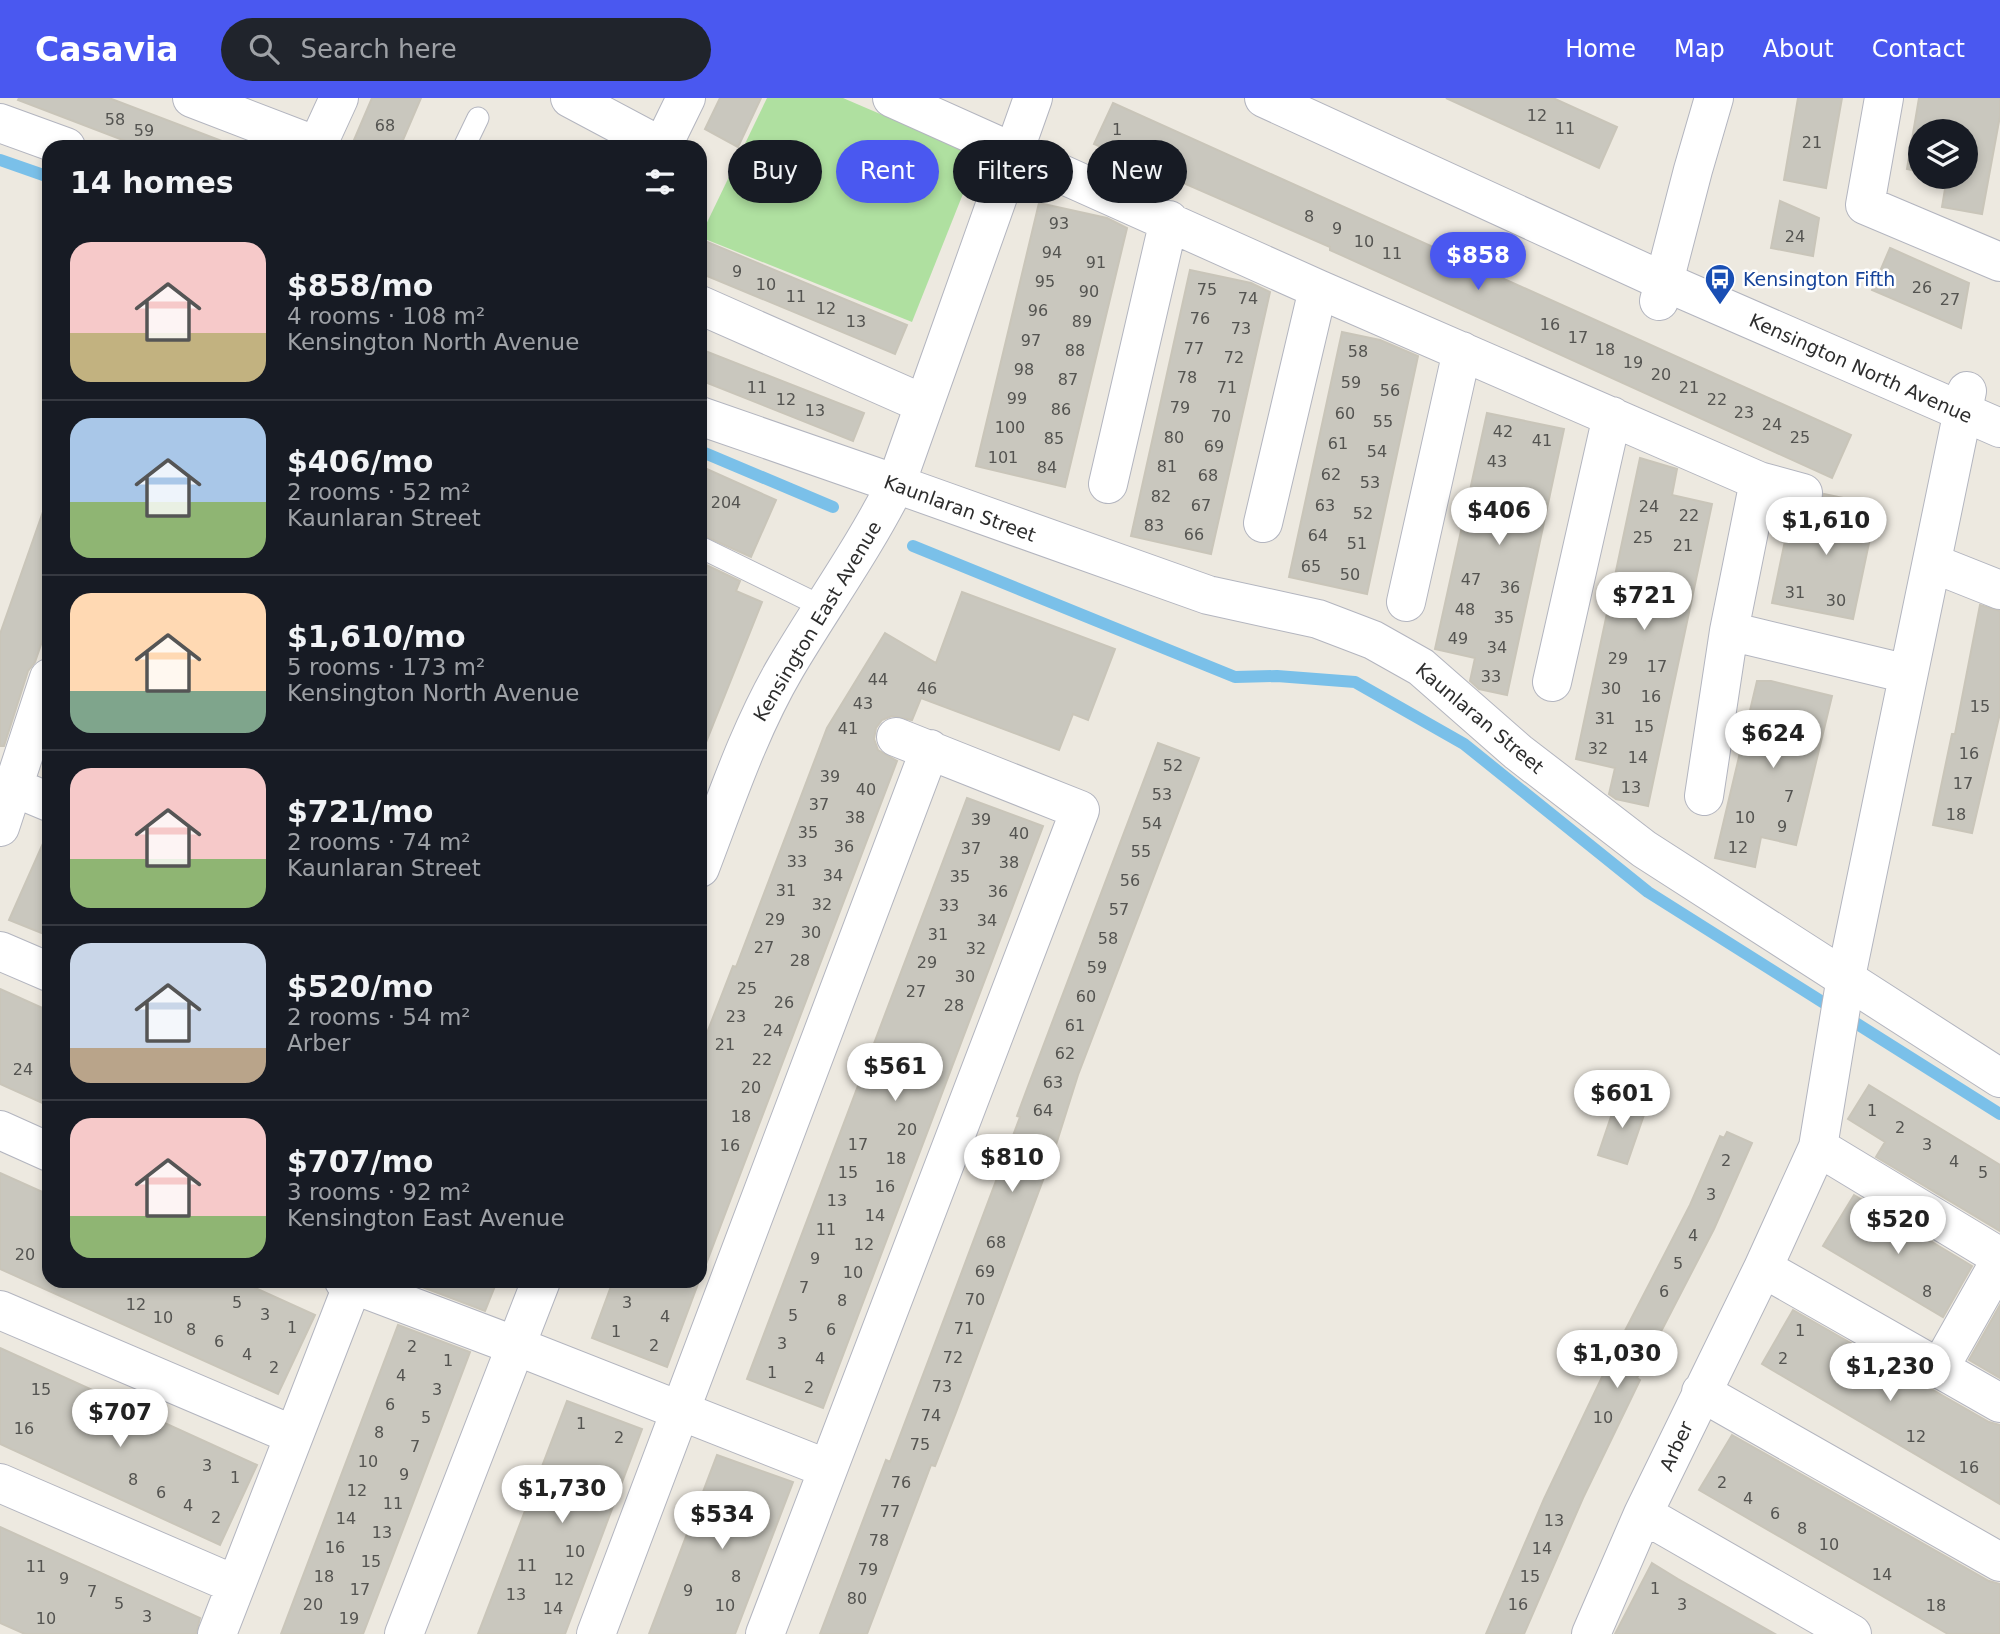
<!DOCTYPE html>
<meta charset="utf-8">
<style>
:root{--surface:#171b24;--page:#20242c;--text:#f1f3f6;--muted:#9ea1a6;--line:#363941;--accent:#4a58f0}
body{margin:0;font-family:"DejaVu Sans",sans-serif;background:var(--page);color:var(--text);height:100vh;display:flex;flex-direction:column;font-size:26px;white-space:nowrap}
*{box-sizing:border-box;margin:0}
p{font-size:23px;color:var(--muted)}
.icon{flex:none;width:38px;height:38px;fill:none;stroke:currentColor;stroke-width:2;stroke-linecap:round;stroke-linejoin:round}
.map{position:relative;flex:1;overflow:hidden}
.side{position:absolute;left:42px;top:42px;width:665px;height:1148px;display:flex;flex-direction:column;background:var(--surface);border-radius:21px;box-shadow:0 4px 10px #0003}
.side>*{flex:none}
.guide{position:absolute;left:728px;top:42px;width:665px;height:63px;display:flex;gap:14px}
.fabs{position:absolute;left:1908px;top:21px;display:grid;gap:14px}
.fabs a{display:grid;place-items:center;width:70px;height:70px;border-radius:50%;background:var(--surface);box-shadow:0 4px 10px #0003;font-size:35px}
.price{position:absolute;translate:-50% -60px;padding:0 16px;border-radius:24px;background:#fff;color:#222;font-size:23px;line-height:46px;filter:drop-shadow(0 2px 4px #0008)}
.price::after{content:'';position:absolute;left:50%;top:42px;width:21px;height:16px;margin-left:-10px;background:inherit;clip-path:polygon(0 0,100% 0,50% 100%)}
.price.on{background:var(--accent);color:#fff}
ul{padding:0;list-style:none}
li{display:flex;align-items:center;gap:21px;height:175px;padding:0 28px}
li+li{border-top:2px solid var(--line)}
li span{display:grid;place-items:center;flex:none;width:196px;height:140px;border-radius:21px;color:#555}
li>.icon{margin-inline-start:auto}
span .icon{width:84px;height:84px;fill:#fffc;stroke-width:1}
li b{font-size:30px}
h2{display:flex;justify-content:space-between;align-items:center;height:84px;padding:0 28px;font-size:30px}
.chip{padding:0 24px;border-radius:32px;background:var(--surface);box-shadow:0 4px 10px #0003;font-size:24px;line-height:63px}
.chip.on{background:var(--accent);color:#fff}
header{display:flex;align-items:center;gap:42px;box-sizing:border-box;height:98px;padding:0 35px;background:var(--accent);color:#fff}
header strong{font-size:33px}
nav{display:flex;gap:38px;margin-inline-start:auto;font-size:24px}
.search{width:490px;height:63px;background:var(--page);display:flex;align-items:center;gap:18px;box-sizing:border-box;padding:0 24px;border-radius:38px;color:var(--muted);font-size:26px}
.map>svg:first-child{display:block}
.green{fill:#afe0a0}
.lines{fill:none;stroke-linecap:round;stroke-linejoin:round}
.stream{stroke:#7ac0e9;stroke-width:12}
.building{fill:#c9c7be;stroke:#c9c5b9;stroke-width:2}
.service-casing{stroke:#b3b5bf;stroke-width:23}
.minor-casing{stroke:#b3b5bf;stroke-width:40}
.tertiary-casing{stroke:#b3b5bf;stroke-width:40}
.service{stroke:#fff;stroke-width:21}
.minor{stroke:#fff;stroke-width:38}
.tertiary{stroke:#fff;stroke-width:38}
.labels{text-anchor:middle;stroke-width:5;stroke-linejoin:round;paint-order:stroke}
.number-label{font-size:16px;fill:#545451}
.transit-label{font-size:19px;fill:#164399;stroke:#fff;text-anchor:start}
.street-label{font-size:19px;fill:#2d2d2d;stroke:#fff}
</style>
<header>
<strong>Casavia</strong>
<div class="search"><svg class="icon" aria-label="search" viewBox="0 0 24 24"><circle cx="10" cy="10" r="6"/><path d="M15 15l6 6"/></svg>Search here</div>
<nav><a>Home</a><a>Map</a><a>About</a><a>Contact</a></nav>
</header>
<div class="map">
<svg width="2000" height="1536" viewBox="0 0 2000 1536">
<rect width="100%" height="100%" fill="#ede9e0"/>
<path class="green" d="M767 0H843L978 58 912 224 700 139Z"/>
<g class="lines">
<path class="stream" d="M0 62 49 79
M700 353 833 409
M913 448 1235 579 1277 578 1355 584 1464 646 1648 794 2000 1016"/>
</g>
<path class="building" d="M19 0H109L230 46 229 49H141L18 2Z
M372 0H421L400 49H351Z
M720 0H761L738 49 705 31Z
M1446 0H1553L1617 29 1599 70Z
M1798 0H1842L1826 90 1784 82Z
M1919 0H2000V18L1982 116 1942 109 1947 79H1965V33H1920V74L1907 71Z
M1113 5 1851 337 1832 380 1330 152V149L1094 46Z
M1780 103 1819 120 1813 158 1771 150Z
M1039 105 1107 120 1127 130 1065 389 976 368Z
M700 141 907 227 895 256 700 175Z
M1890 150 1969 185 1961 230 1872 192Z
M1190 172 1251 185 1270 194 1211 456 1131 438Z
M1342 234 1380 242 1418 258 1367 496 1289 479Z
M700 251 864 315 853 343 700 282Z
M1487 315 1564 331 1507 597 1479 591 1470 583 1475 560 1435 551Z
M1640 360 1677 371 1672 397 1712 406 1648 708 1616 701 1609 696 1615 670 1576 661Z
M700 368 776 402 751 459 700 436Z
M1824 396 1877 407 1853 521 1772 505 1791 414 1809 416 1819 410Z
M44 411 49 412V523L35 564 28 573 4 648H0V536Z
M700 464 740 483 736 493 762 504 701 657Z
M962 494 1115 551 1088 622 1073 616 1059 652 921 600 912 622 892 618 882 622 876 630 874 641 878 652 897 663 703 1174 700 1173V953L733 868 736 869 827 630 885 535 936 565Z
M1980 507 2000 513V615L1972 735 1933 727 1952 636H1955Z
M1757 583H1771L1832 598 1796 747 1761 739 1755 769 1715 760Z
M1158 645 1199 660 1078 977 1055 1050 955 1317 935 1368 931 1367 867 1536H820L886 1362 890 1364 949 1208 1020 1019 1017 1018 1027 991Z
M967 700 1043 728 823 1310 747 1281Z
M49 732V838L9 822Z
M0 891 49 913V1008L0 986Z
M1869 987 2000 1067V1133L1876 1059 1885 1044 1848 1021Z
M1618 998 1647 1008 1627 1066 1598 1057Z
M1727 1034 1752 1045 1714 1131 1637 1280 1640 1282 1583 1400 1524 1536H1486L1544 1401 1613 1256 1690 1107 1720 1038 1724 1040Z
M0 1075 49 1097V1183H240L315 1217 278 1296 0 1171Z
M1854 1097 1972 1168 1943 1219 1823 1148Z
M415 1183H497L485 1213 414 1186Z
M613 1183H699L667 1269 592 1240Z
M2000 1207V1280L1969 1262Z
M1793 1212 1989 1324 2000 1327V1406L1762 1266Z
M398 1227 470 1254 394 1455 363 1536H281Z
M0 1250 257 1367 220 1447 0 1346Z
M567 1303 642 1331 565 1536H478Z
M1732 1337 1989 1483 2000 1486V1536H1948L1699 1392Z
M717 1357 793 1384 735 1536H649Z
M0 1429 200 1520 196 1536H25L0 1525Z
M1652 1465 1678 1481 1775 1536H1615Z"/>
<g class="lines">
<g class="service-casing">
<path id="service" d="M464 49 478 20
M700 449 825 510"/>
</g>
<g class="minor-casing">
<path id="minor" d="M192 0 317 48 339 0
M570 0 662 49 686 0
M892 0 1318 191 1759 383 1803 395
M1884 0 1865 107 2000 164
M0 25 66 49
M1659 203 1693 72 1714 0
M700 207 924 306
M700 318 896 386
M1108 386 1169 122
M1263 425 1318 191
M1932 465 2000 492
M1406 504 1462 253
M1729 533 1908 576
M1552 584 1612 318
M13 689 49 704
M1704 698 1729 533 1759 383
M0 729 49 580
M0 853 49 874
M0 1032 49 1054
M1818 1049 2000 1159
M1763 1170 2000 1305
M344 1183 516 1248 828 1371
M0 1212 293 1337
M1939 1271 2000 1163
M1701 1294 2000 1464
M0 1385 236 1487
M1643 1416 1852 1536
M217 1536 354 1183
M596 1536 930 651
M765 1536 1080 712 896 639
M1591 1536 1643 1416 1763 1170 1818 1049 1846 879 1967 293"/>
</g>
<g class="tertiary-casing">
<path id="tertiary" d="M1264 0 1665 184 2000 330
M896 386 1208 497 1318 521 1373 542 1421 569 1518 654 1644 751 2000 980
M700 770C726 702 749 632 786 569 822 508 864 450 896 386L1033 0
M404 1536 541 1183"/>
</g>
<use href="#service" class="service"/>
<use href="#minor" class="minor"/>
<use href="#tertiary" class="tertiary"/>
</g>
<defs>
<g id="bus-pin" transform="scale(1.575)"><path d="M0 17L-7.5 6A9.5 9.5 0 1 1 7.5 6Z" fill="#1a4fb4" stroke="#fff"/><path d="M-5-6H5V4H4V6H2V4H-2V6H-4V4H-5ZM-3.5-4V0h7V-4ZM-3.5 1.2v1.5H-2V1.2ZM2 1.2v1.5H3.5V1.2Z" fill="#fff"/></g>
</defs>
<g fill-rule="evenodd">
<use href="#bus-pin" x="1720" y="181"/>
</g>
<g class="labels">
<g class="number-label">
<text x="1537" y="23">12</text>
<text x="115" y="27">58</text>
<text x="385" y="33">68</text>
<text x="1565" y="36">11</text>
<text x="1117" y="37">1</text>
<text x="144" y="38">59</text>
<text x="1812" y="50">21</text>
<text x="1309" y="124">8</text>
<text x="1059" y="131">93</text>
<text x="1337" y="136">9</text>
<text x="1795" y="144">24</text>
<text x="1364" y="149">10</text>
<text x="1052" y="160">94</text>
<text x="1392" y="161">11</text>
<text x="1096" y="170">91</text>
<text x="737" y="179">9</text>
<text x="1045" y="189">95</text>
<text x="766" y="192">10</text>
<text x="1922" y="195">26</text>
<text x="1207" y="197">75</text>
<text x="1089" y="199">90</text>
<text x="796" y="204">11</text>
<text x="1248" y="206">74</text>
<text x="1950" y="207">27</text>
<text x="826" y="216">12</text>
<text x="1038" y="218">96</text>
<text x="1200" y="226">76</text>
<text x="856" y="229">13</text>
<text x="1082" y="229">89</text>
<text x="1550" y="232">16</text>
<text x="1241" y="236">73</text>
<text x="1578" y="245">17</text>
<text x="1031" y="248">97</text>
<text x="1194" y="256">77</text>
<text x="1605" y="257">18</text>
<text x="1075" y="258">88</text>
<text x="1358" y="259">58</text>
<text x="1234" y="265">72</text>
<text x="1633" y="270">19</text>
<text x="1024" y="277">98</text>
<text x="1661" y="282">20</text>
<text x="1187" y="285">78</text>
<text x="1068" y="287">87</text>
<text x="1351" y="290">59</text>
<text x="757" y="295">11</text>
<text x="1227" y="295">71</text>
<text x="1689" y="295">21</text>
<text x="1390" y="298">56</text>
<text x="1017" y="306">99</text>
<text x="786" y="307">12</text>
<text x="1717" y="307">22</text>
<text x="1180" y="315">79</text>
<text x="1061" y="317">86</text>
<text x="815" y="318">13</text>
<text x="1744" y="320">23</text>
<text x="1345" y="321">60</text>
<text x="1221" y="324">70</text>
<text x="1383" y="329">55</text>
<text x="1772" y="332">24</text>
<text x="1010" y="335">100</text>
<text x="1503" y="339">42</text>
<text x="1174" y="345">80</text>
<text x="1800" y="345">25</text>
<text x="1054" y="346">85</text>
<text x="1542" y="348">41</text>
<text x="1338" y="351">61</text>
<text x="1214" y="354">69</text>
<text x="1377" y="359">54</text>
<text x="1003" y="365">101</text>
<text x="1497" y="369">43</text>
<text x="1167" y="374">81</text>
<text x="1047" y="375">84</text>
<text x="1331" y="382">62</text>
<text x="1208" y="383">68</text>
<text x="1370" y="390">53</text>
<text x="1161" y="404">82</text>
<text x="726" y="410">204</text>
<text x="1201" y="413">67</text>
<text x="1325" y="413">63</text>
<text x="1649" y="414">24</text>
<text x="1363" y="421">52</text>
<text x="1689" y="423">22</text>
<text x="1154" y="433">83</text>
<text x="1194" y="442">66</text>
<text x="1318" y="443">64</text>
<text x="1643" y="445">25</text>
<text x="1357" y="451">51</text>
<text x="1683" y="453">21</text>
<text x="1311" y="474">65</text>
<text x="1350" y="482">50</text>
<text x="1471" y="487">47</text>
<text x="1510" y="495">36</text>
<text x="1795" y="500">31</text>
<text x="1836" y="508">30</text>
<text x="1465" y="517">48</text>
<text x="1504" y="525">35</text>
<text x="1458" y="546">49</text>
<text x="1497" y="555">34</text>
<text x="1618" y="566">29</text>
<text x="1657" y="574">17</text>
<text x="1491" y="584">33</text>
<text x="878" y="587">44</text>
<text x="927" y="596">46</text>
<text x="1611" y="596">30</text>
<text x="1651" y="604">16</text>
<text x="863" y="611">43</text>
<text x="1980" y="614">15</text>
<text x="1605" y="626">31</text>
<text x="1644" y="634">15</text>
<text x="848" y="636">41</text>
<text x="1598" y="656">32</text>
<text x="1969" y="661">16</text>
<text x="1638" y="665">14</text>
<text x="1173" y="673">52</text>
<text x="830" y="684">39</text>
<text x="1963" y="691">17</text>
<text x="1631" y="695">13</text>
<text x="866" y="697">40</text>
<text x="1162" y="702">53</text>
<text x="1789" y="704">7</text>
<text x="819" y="712">37</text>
<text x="1956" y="722">18</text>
<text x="855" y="725">38</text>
<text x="1745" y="725">10</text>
<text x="981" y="727">39</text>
<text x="1152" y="731">54</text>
<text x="1782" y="734">9</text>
<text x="808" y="740">35</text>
<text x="1019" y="741">40</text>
<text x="844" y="754">36</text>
<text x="1738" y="755">12</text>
<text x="971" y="756">37</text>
<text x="1141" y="759">55</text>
<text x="797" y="769">33</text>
<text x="1009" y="770">38</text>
<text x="833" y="783">34</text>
<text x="960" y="784">35</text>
<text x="1130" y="788">56</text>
<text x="786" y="798">31</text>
<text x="998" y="799">36</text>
<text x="822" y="812">32</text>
<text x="949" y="813">33</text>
<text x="1119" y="817">57</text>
<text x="775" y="827">29</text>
<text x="987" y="828">34</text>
<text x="811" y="840">30</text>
<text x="938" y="842">31</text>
<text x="1108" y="846">58</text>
<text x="764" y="855">27</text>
<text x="976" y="856">32</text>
<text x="800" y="868">28</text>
<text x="927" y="870">29</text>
<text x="1097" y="875">59</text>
<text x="965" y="884">30</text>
<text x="747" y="896">25</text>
<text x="916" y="899">27</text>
<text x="1086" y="904">60</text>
<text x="784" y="910">26</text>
<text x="954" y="913">28</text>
<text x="736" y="924">23</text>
<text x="1075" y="933">61</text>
<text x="773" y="938">24</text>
<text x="725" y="952">21</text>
<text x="1065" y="961">62</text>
<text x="762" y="967">22</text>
<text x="23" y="977">24</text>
<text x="1053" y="990">63</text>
<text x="751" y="995">20</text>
<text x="1043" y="1018">64</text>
<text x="1872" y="1018">1</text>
<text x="741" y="1024">18</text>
<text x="1900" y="1035">2</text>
<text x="907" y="1037">20</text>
<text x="858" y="1052">17</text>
<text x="1927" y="1052">3</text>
<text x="730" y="1053">16</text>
<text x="896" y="1066">18</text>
<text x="1726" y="1068">2</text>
<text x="1954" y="1069">4</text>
<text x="848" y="1080">15</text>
<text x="1983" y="1080">5</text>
<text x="885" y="1094">16</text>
<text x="1711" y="1102">3</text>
<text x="837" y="1108">13</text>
<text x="875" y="1123">14</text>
<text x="826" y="1137">11</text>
<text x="1693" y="1143">4</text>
<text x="996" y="1150">68</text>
<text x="864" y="1152">12</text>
<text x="25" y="1162">20</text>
<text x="815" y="1166">9</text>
<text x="1678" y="1171">5</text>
<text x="985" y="1179">69</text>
<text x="853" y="1180">10</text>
<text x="804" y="1195">7</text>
<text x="1664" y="1199">6</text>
<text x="1927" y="1199">8</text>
<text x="975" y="1207">70</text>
<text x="842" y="1208">8</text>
<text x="237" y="1210">5</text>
<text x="627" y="1210">3</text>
<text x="136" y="1212">12</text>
<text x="265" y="1222">3</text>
<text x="793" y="1223">5</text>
<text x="665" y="1224">4</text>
<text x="163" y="1225">10</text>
<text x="292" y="1235">1</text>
<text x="964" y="1236">71</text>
<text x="191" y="1237">8</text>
<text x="831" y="1237">6</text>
<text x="1800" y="1238">1</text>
<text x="616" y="1239">1</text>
<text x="219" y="1249">6</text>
<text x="782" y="1251">3</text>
<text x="654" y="1253">2</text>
<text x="412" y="1254">2</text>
<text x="247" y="1262">4</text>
<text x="953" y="1265">72</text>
<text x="820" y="1266">4</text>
<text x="1783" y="1266">2</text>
<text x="448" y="1268">1</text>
<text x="274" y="1275">2</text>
<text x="772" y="1280">1</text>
<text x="401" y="1283">4</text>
<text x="942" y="1294">73</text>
<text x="809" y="1295">2</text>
<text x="41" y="1297">15</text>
<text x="437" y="1297">3</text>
<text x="390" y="1312">6</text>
<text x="931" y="1323">74</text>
<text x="426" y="1325">5</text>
<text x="1603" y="1325">10</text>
<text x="581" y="1331">1</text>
<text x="24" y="1336">16</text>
<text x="379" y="1340">8</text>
<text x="1916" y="1344">12</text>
<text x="619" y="1345">2</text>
<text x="920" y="1352">75</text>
<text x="415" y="1354">7</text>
<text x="368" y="1369">10</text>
<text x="207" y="1373">3</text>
<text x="1969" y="1375">16</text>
<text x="404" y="1382">9</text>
<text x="235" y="1385">1</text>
<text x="133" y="1387">8</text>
<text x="901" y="1390">76</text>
<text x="1722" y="1390">2</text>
<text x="357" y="1398">12</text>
<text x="161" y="1400">6</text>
<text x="1748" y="1406">4</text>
<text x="393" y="1411">11</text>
<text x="188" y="1413">4</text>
<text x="890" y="1419">77</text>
<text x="1775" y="1421">6</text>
<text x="216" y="1425">2</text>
<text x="346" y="1426">14</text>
<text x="1554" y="1428">13</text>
<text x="1802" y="1436">8</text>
<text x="382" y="1440">13</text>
<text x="879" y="1448">78</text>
<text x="1829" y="1452">10</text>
<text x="335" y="1455">16</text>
<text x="1542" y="1456">14</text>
<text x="575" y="1459">10</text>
<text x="371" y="1469">15</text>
<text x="527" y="1473">11</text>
<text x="36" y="1474">11</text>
<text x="868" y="1477">79</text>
<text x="1882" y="1482">14</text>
<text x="324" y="1484">18</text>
<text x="736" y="1484">8</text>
<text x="1530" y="1484">15</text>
<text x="64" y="1486">9</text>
<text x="564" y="1487">12</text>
<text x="1655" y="1496">1</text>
<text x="360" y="1497">17</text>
<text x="688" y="1498">9</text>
<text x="92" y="1499">7</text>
<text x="516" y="1502">13</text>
<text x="857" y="1506">80</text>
<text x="119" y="1511">5</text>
<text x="313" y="1512">20</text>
<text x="1518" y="1512">16</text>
<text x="1682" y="1512">3</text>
<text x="725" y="1513">10</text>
<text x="1936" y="1513">18</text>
<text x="553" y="1516">14</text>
<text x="147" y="1524">3</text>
<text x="46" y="1526">10</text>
<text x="349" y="1526">19</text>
</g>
<g class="transit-label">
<text x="1743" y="188">Kensington Fifth</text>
</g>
<g class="street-label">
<text transform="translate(1861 270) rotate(24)" y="7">Kensington North Avenue</text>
<text transform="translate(960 410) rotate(20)" y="7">Kaunlaran Street</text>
<text transform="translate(817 523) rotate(-59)" y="7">Kensington East Avenue</text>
<text transform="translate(1480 620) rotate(40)" y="7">Kaunlaran Street</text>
<text transform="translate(1676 1348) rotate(-65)" y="7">Arber</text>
</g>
</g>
</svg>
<div class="fabs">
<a><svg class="icon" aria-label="layers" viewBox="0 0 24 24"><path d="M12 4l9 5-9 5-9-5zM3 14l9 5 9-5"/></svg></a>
</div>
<b class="price on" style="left:1478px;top:194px">$858</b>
<b class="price" style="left:1499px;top:449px">$406</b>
<b class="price" style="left:1826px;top:459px">$1,610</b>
<b class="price" style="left:1644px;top:534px">$721</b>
<b class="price" style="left:1773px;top:672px">$624</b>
<b class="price" style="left:895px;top:1005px">$561</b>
<b class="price" style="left:1622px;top:1032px">$601</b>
<b class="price" style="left:1012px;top:1096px">$810</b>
<b class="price" style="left:1898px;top:1158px">$520</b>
<b class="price" style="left:1617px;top:1292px">$1,030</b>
<b class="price" style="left:1890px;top:1305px">$1,230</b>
<b class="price" style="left:120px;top:1351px">$707</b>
<b class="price" style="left:562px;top:1427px">$1,730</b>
<b class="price" style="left:722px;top:1453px">$534</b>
<div class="guide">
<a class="chip">Buy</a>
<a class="chip on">Rent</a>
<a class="chip">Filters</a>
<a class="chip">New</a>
</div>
<section class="side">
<h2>14 homes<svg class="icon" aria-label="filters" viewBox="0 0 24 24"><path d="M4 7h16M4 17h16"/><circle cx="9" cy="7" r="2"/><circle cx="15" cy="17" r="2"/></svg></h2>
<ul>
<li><span style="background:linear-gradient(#f6c9c9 65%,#c2b280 0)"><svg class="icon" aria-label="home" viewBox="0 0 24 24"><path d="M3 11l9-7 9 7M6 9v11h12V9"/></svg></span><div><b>$858/mo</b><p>4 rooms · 108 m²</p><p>Kensington North Avenue</p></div></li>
<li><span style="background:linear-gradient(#a9c7e8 60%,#8fb573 0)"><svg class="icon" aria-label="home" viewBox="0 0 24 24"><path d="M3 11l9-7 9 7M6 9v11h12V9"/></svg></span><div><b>$406/mo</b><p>2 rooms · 52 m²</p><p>Kaunlaran Street</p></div></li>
<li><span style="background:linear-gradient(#ffd9b3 70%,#7fa58c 0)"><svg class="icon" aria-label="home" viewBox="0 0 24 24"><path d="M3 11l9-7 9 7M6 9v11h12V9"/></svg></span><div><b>$1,610/mo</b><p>5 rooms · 173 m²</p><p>Kensington North Avenue</p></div></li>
<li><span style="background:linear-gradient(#f6c9c9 65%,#8fb573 0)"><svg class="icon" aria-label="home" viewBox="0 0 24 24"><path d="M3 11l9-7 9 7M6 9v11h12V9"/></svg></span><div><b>$721/mo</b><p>2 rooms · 74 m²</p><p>Kaunlaran Street</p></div></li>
<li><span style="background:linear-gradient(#c9d6e8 75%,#b9a48a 0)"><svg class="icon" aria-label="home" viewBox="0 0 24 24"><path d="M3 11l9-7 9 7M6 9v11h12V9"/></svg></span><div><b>$520/mo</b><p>2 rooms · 54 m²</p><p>Arber</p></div></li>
<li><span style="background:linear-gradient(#f6c9c9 70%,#8fb573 0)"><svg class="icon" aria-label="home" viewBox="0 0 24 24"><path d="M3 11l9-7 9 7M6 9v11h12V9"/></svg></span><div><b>$707/mo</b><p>3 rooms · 92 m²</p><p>Kensington East Avenue</p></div></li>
</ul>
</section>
</div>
